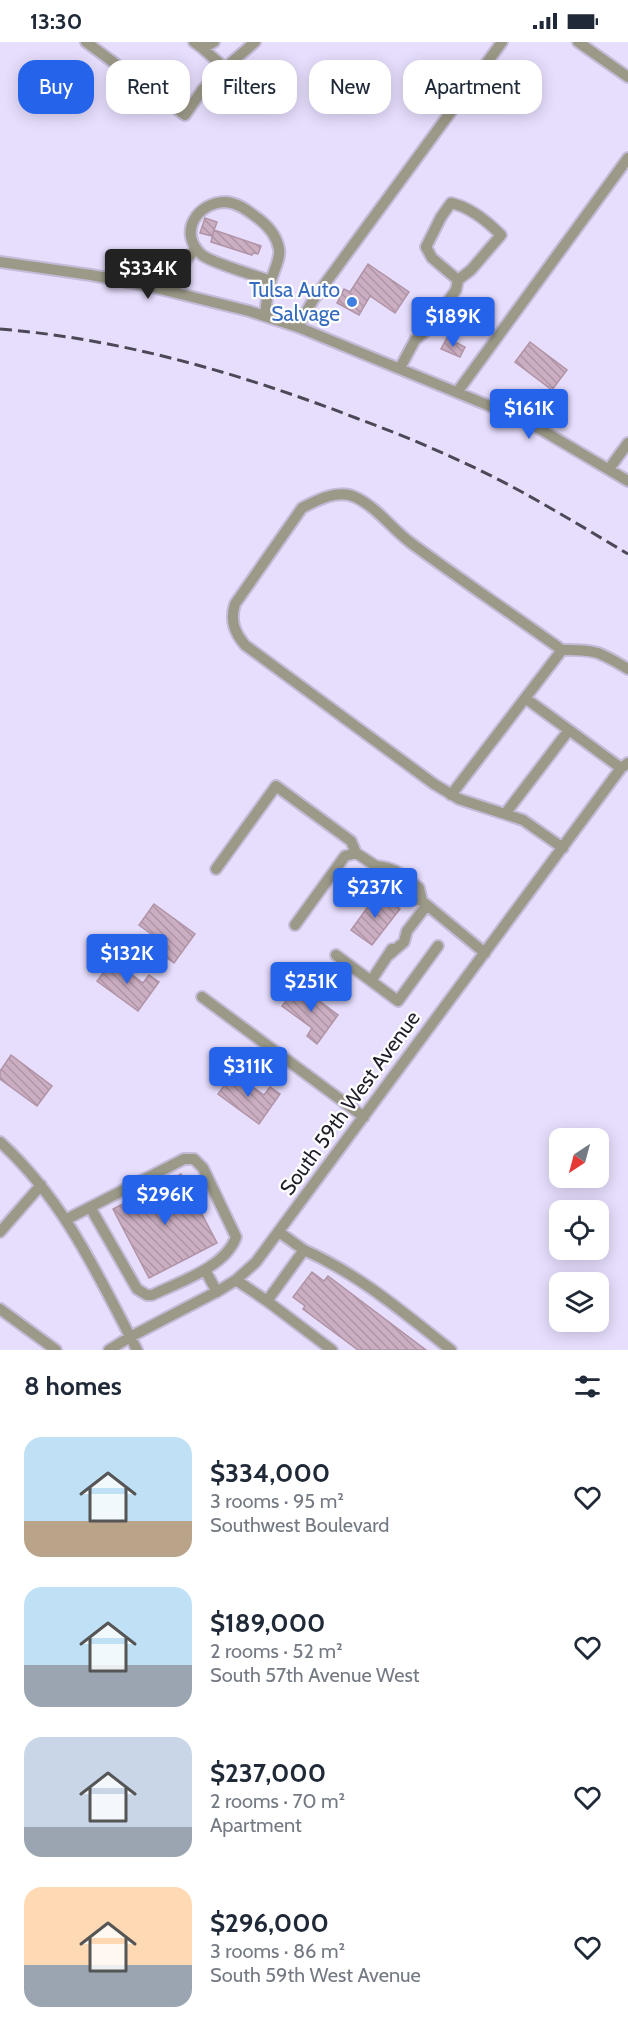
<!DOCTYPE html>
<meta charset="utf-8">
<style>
:root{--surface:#fff;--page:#f2f2f3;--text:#1f2937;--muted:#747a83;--accent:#2563eb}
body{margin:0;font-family:Cabin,sans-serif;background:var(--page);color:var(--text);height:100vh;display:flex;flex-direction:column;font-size:22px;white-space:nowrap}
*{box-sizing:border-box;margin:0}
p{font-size:20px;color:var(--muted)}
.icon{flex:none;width:33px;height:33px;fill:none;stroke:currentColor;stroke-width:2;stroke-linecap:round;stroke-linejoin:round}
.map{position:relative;height:1308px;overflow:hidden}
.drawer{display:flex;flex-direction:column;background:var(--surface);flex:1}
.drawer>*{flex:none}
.banner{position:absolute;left:18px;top:18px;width:592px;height:54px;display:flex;gap:12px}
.needle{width:39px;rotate:216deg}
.controls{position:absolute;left:549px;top:1086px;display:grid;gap:12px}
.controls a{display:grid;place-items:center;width:60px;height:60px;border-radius:12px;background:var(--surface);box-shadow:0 3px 15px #0003;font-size:30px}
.price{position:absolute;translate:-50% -51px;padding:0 14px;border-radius:6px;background:var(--accent);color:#fff;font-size:20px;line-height:39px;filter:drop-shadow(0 2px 3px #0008)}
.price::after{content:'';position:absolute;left:50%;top:36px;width:18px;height:14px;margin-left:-9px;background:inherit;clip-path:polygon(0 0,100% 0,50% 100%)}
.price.current{background:#222;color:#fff}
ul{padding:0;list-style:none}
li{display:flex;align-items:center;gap:18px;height:150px;padding:0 24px}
li span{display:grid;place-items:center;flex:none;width:168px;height:120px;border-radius:18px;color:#555}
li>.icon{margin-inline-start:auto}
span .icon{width:72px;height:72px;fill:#fffc;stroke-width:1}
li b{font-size:26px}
h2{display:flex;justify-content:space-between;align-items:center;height:72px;padding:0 24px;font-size:26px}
.pill{padding:0 21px;border-radius:18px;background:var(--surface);box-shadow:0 3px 15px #0003;font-size:21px;line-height:54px}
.pill.current{background:var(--accent);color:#fff}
.status{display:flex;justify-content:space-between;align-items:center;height:42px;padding:0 30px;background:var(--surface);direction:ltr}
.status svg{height:16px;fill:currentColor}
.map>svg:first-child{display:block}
.building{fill:url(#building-back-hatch);stroke:#b093a6;stroke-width:1.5}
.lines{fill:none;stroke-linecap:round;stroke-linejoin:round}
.minor-casing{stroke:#c3bbd7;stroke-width:14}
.minor{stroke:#9c9988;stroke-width:10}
.rail{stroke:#4c4857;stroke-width:3;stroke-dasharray:12 6;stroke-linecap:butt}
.shop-dot{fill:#3f7fe0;stroke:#fff;stroke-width:2}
.labels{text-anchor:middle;stroke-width:4.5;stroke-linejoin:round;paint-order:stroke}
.shop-label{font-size:21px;fill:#366cbe;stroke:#fff;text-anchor:end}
.street-label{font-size:21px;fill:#201d28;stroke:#fff}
</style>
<div class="status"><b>13:30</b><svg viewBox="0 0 49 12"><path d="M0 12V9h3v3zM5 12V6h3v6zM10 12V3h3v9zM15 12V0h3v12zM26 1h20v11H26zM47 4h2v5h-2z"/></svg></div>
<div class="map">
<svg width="628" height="1308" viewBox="0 0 628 1308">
<defs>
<pattern id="building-back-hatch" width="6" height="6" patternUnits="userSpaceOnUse" patternTransform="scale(1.5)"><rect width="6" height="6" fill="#cbaec1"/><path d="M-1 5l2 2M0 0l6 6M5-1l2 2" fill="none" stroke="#ae95a6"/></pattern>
</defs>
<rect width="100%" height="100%" fill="#e7defd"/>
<path class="building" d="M205 176 217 180 212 194 200 191Z
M214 188 261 204 258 212 253 211 252 213 211 200Z
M368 222 409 250 395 271 370 254 359 273 337 261 344 247 350 250Z
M447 296 465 305 460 315 441 307Z
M530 300 567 328 552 348 515 320Z
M378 851 400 867 372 903 351 888Z
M154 862 195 892 174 921 163 913 169 905 139 883Z
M113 918 143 941 149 933 159 940 138 969 97 939Z
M298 943 338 973 317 1002 307 994 312 986 282 964Z
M11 1013 52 1044 37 1064 0 1037V1029Z
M233 1031 264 1053 270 1045 280 1052 259 1082 218 1052Z
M181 1132 217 1201 149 1236 113 1167Z
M312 1230 324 1239 328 1234 426 1308H358L303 1267 305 1264 293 1255Z"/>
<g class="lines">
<g class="minor-casing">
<path id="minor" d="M86 0 185 73 203 47 225 26
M194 0 202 6 214 0
M578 0 628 35
M202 6 225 26 255 0
M0 220 91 233 144 243 249 269 298 285 502 369 540 387 628 439
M174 250 186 218 196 206
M265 274C266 263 267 252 270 242 272 232 281 217 279 207 277 195 268 184 259 177 249 170 239 161 226 160 197 160 177 191 202 213 212 221 255 233 270 239
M298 285 313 258 502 0
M400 326 415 298 427 288 456 248 458 238 471 228 501 193C487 179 470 165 451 161L441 175 426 205 432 216 458 238
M458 349 628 116
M609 427 628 401
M525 656 569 688
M451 753 562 608
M505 772 569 688 621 726
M563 806 523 778 459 757 434 742 245 603C234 590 230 578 235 562L302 466C317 458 338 447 355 455 377 465 392 487 411 501 461 538 512 572 562 608 595 607 600 610 628 627
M216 827 276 744 351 799 356 811
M422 859 419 846C404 834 395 825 376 824 385 842 402 856 422 859L485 911
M295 883 345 814 356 811 376 824
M336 913 398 959 438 904
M389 913 404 900 407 889 427 863
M371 939 392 907
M202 955 364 1075
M0 1100C64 1158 98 1233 137 1308
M67 1177 184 1117H194L203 1126 236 1195C226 1225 179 1240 152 1253H147L137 1247 90 1165
M0 1190 41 1143
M304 1208C359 1232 404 1271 451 1308
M205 1228 217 1250
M236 1238 267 1259 304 1208 279 1190
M267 1259 332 1308
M0 1267 56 1308
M109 1308 130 1295 220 1248 236 1238 256 1220 621 726 628 721"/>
</g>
<use href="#minor" class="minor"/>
<path class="rail" d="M0 287C123 297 242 332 356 376 413 397 469 421 522 450 558 470 593 491 628 512"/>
</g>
<circle class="shop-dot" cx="352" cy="260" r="6"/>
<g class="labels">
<g class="shop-label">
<text x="340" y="255">Tulsa Auto<tspan x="340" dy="24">Salvage</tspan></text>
</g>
<g class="street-label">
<text transform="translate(350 1061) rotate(-54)" y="7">South 59th West Avenue</text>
</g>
</g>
</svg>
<div class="controls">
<a><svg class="needle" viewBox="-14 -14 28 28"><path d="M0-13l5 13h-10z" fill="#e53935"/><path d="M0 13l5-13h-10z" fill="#747a83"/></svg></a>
<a><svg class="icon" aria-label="locate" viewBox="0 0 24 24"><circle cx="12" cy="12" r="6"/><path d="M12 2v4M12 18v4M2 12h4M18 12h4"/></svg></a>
<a><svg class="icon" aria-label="layers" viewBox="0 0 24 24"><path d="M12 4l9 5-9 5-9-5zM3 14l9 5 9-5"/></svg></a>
</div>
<b class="price current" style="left:148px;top:258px">$334K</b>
<b class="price" style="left:453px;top:306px">$189K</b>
<b class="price" style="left:529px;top:398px">$161K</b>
<b class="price" style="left:375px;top:877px">$237K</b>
<b class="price" style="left:127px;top:943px">$132K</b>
<b class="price" style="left:311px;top:971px">$251K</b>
<b class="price" style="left:248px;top:1056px">$311K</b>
<b class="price" style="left:165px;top:1184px">$296K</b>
<div class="banner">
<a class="pill current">Buy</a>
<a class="pill">Rent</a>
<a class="pill">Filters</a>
<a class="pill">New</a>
<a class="pill">Apartment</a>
</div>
</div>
<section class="drawer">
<h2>8 homes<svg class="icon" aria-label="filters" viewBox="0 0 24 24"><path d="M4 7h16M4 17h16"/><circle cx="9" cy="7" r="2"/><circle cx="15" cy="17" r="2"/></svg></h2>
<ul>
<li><span style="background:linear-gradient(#bfe0f5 70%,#b9a48a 0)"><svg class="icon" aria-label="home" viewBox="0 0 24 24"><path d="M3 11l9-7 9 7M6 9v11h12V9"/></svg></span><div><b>$334,000</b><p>3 rooms · 95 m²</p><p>Southwest Boulevard</p></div><svg class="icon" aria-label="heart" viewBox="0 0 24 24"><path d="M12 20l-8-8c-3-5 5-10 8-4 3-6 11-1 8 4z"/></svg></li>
<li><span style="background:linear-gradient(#bfe0f5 65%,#9aa5b1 0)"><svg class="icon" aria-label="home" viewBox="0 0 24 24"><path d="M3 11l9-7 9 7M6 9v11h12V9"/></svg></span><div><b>$189,000</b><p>2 rooms · 52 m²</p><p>South 57th Avenue West</p></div><svg class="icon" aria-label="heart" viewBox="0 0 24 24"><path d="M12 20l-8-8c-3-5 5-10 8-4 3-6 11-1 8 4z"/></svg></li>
<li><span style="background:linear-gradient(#c9d6e8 75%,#9aa5b1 0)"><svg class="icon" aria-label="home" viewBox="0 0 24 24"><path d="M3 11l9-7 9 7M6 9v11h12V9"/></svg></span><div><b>$237,000</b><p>2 rooms · 70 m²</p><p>Apartment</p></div><svg class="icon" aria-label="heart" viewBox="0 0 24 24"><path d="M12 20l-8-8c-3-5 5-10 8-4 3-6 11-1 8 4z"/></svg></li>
<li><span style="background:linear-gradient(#ffd9b3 65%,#9aa5b1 0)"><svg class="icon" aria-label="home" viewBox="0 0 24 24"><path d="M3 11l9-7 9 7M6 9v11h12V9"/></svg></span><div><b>$296,000</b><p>3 rooms · 86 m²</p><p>South 59th West Avenue</p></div><svg class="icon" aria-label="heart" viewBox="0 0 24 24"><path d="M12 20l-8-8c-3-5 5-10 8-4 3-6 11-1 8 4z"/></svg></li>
</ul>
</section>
